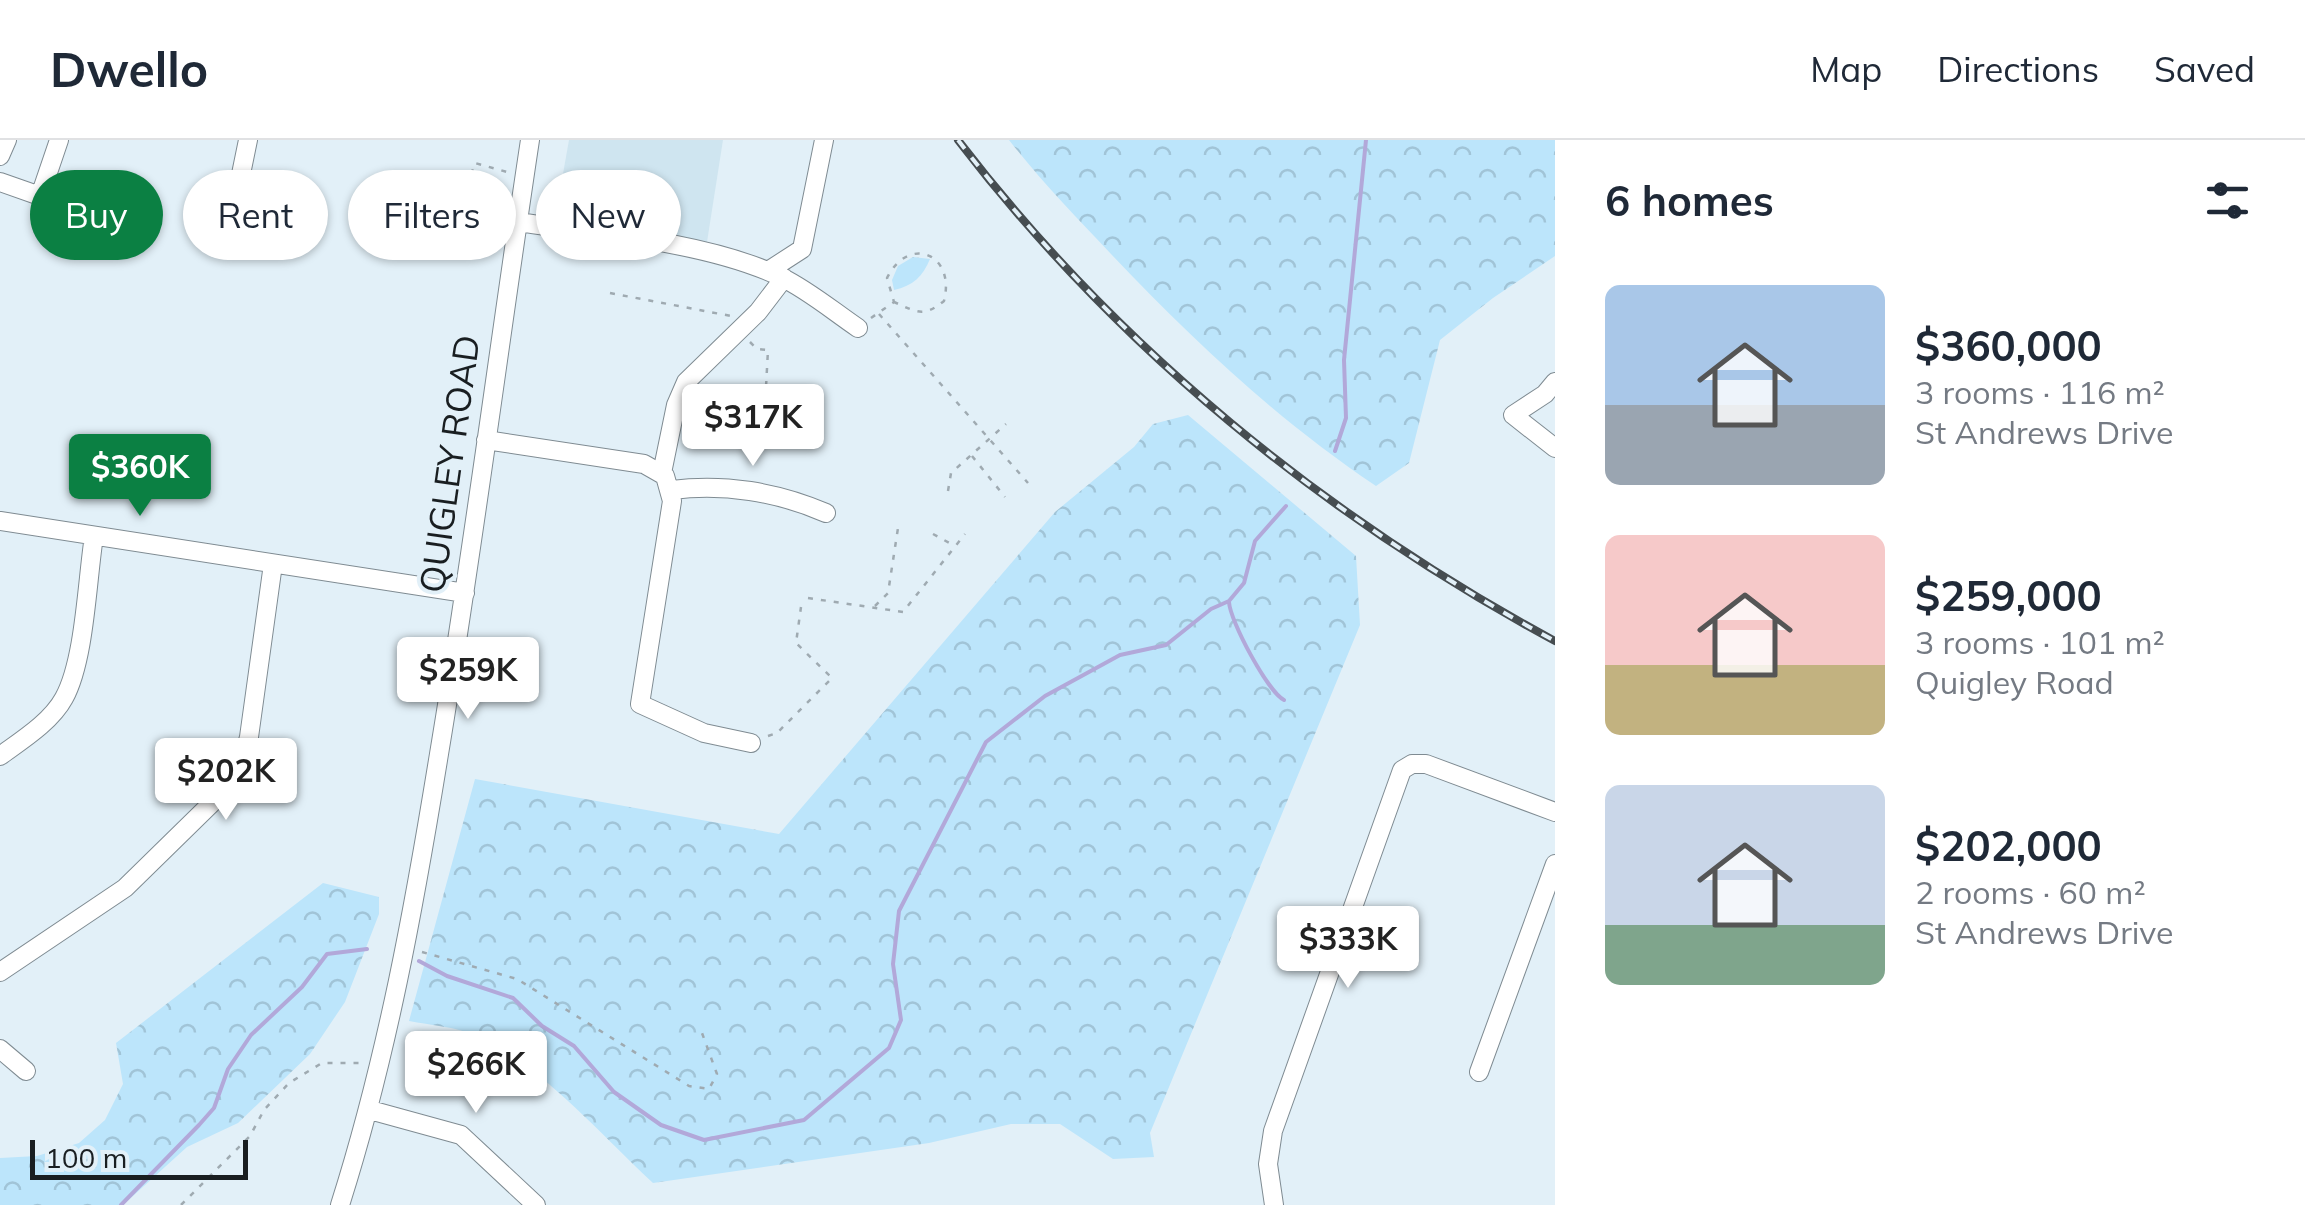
<!DOCTYPE html>
<meta charset="utf-8">
<style>
:root{--surface:#fff;--page:#f6f6f7;--text:#1f2937;--muted:#747a83;--line:#e0e1e3;--accent:#0b8043}
body{margin:0;font-family:Mulish,sans-serif;background:var(--page);color:var(--text);height:100vh;display:flex;flex-direction:column;font-size:38px;white-space:nowrap}
*{box-sizing:border-box;margin:0}
p{font-size:32px;color:var(--muted)}
.icon{flex:none;width:55px;height:55px;fill:none;stroke:currentColor;stroke-width:2;stroke-linecap:round;stroke-linejoin:round}
.map{position:relative;flex:1;overflow:hidden}
.side{display:flex;flex-direction:column;background:var(--surface);width:750px}
.side>*{flex:none}
.top-card{position:absolute;left:30px;top:30px;width:950px;height:90px;display:flex;gap:20px}
.scale{position:absolute;left:30px;bottom:25px;width:218px;box-sizing:border-box;padding-left:10px;border:5px solid #191e21;border-top:0;font-size:28px;line-height:35px;white-space:nowrap;color:#191e21;-webkit-text-stroke:8px #e2f0f8;paint-order:stroke}
.price{position:absolute;translate:-50% -85px;padding:0 22px;border-radius:10px;background:#fff;color:#222;font-size:32px;line-height:65px;filter:drop-shadow(0 2px 5px #0008)}
.price::after{content:'';position:absolute;left:50%;top:60px;width:30px;height:22px;margin-left:-15px;background:inherit;clip-path:polygon(0 0,100% 0,50% 100%)}
.price.on{background:var(--accent);color:#fff}
ul{padding:0;list-style:none}
li{display:flex;align-items:center;gap:30px;height:250px;padding:0 50px}
li span{display:grid;place-items:center;flex:none;width:280px;height:200px;border-radius:15px;color:#555}
li>.icon{margin-inline-start:auto}
span .icon{width:120px;height:120px;fill:#fffc;stroke-width:1}
li b{font-size:42px}
h2{display:flex;justify-content:space-between;align-items:center;height:120px;padding:0 50px;font-size:42px}
.tag{padding:0 35px;border-radius:45px;background:var(--surface);box-shadow:0 2px 8px #0004;font-size:35px;line-height:90px}
.tag.on{background:var(--accent);color:#fff}
header{display:flex;align-items:center;gap:60px;box-sizing:border-box;height:140px;padding:0 50px;background:var(--surface);border-bottom:2px solid var(--line)}
header strong{font-size:48px}
nav{display:flex;gap:55px;margin-inline-start:auto;font-size:35px}
main{display:flex;flex:1;min-height:0}
.map>svg:first-child{display:block}
.built{fill:#cfe5f0}
.forest{fill:url(#forest-crowns)}
.park{fill:url(#park-tufts)}
.lines{fill:none;stroke-linecap:round;stroke-linejoin:round}
.stream{stroke:#b2a8d9;stroke-width:4}
.minor-casing{stroke:#7f8b92;stroke-width:20}
.path{stroke:#9faab1;stroke-width:2.5;stroke-dasharray:5 8;stroke-linecap:butt}
.minor{stroke:#fff;stroke-width:18}
.rail-casing{stroke:#464d51;stroke-width:8}
.rail{stroke:#e2f0f8;stroke-width:4;stroke-dasharray:11;stroke-linecap:butt}
.labels{text-anchor:middle;stroke-width:8;stroke-linejoin:round;paint-order:stroke}
.street-label{font-size:35px;fill:#191e21;stroke:#e2f0f8}
</style>
<header>
<strong>Dwello</strong>
<nav><a>Map</a><a>Directions</a><a>Saved</a></nav>
</header>
<main>
<div class="map">
<svg width="1555" height="1065" viewBox="0 0 1555 1065">
<defs>
<pattern id="forest-crowns" width="20" height="18" patternUnits="userSpaceOnUse" patternTransform="scale(2.5)"><rect width="20" height="18" fill="#bce5fb"/><path d="M2 6a3 3 0 1 1 6 0M12 15a3 3 0 1 1 6 0" fill="none" stroke="#a1c4d7"/></pattern>
<pattern id="park-tufts" width="24" height="20" patternUnits="userSpaceOnUse" patternTransform="scale(2.5)"><rect width="24" height="20" fill="#bce5fb"/><path d="M3 7l-1-3M5 7V3M7 7l1-3M15 17l-1-3M17 17v-4M19 17l1-3" fill="none" stroke="#a1c4d7"/></pattern>
</defs>
<rect width="100%" height="100%" fill="#e2f0f8"/>
<path class="built" d="M569 0H723L707 102 556 73Z"/>
<path class="forest" d="M1009 0H1555V116L1493 158 1440 200 1409 323 1376 346C1275 278 1195 202 1111 114 1076 77 1041 41 1009 0Z
M1188 275 1356 416 1360 485 1150 993 1154 1017 1113 1019 1060 984H1011L929 1003 653 1043C601 995 542 926 477 896 457 887 430 885 409 881L475 639 779 694 1055 372 1134 307 1153 284Z
M323 743 379 757V774L345 862 310 914 238 983 187 1007 123 1065H0V1018L37 1016 79 1003 105 980 123 944 116 903Z"/>
<path class="park" d="M913 117 930 119C923 136 913 146 894 150L892 140 898 126Z"/>
<g class="lines">
<path class="stream" d="M1335 311 1346 278 1344 220 1366 0
M1229 462C1230 481 1268 552 1284 560
M419 821 447 836 513 858 542 886 574 906 614 952 661 985 704 1000 804 980 889 908 901 880 893 824 899 771 986 602 1045 556 1120 515 1166 505 1211 469 1229 461 1244 443 1255 401 1286 366
M121 1065 199 985 214 968 228 929 251 895 302 847 327 814 367 809"/>
<g class="minor-casing">
<path id="minor" d="M0 16 7 0
M240 39 248 0
M0 42 40 56 59 0
M517 82C597 93 708 102 781 137 808 150 833 171 858 188
M768 131 802 109 824 0
M1555 242 1545 254 1513 275 1555 308
M486 300 644 324 665 336 672 361 640 564 704 593 751 603
M662 333 676 265 686 242 758 172 784 138
M672 350C723 343 778 352 826 373
M0 381 465 453
M0 616C22 600 51 582 64 558 85 520 87 440 94 396
M0 832 125 748 220 655 240 631 249 597 273 424
M0 909 26 931
M1479 932 1555 724
M370 970 461 995 536 1065
M340 1065C387 917 414 768 439 614 473 410 499 205 530 0
M1274 1065 1268 1024 1273 991 1402 630 1412 624H1426L1555 672"/>
</g>
<path class="path" d="M380 54 460 68 475 23 507 32
M610 153 731 176
M879 174 1028 343
M871 178 894 162 887 138C909 94 956 114 944 161 923 178 917 172 894 162
M750 202 757 209 768 210 766 247
M972 316 1005 357
M948 351 951 333 1006 284
M933 394 953 405
M808 458 903 472 965 394
M875 466 888 453 898 388
M768 596 777 593 832 538 796 503 801 467
M422 812 517 839 689 946 709 949 717 934 702 893
M181 1065 250 996 264 970 289 943 322 923H363"/>
<use href="#minor" class="minor"/>
<g class="rail-casing">
<path id="rail" d="M958 0C1117 208 1325 377 1555 501"/>
</g>
<use href="#rail" class="rail"/>
</g>
<g class="labels">
<g class="street-label">
<text transform="translate(450 324) rotate(-82)" y="12">QUIGLEY ROAD</text>
</g>
</g>
</svg>
<div class="scale">100 m</div>
<b class="price" style="left:753px;top:329px">$317K</b>
<b class="price on" style="left:140px;top:379px">$360K</b>
<b class="price" style="left:468px;top:582px">$259K</b>
<b class="price" style="left:226px;top:683px">$202K</b>
<b class="price" style="left:1348px;top:851px">$333K</b>
<b class="price" style="left:476px;top:976px">$266K</b>
<div class="top-card">
<a class="tag on">Buy</a>
<a class="tag">Rent</a>
<a class="tag">Filters</a>
<a class="tag">New</a>
</div>
</div>
<section class="side">
<h2>6 homes<svg class="icon" aria-label="filters" viewBox="0 0 24 24"><path d="M4 7h16M4 17h16"/><circle cx="9" cy="7" r="2"/><circle cx="15" cy="17" r="2"/></svg></h2>
<ul>
<li><span style="background:linear-gradient(#a9c7e8 60%,#9aa5b1 0)"><svg class="icon" aria-label="home" viewBox="0 0 24 24"><path d="M3 11l9-7 9 7M6 9v11h12V9"/></svg></span><div><b>$360,000</b><p>3 rooms · 116 m²</p><p>St Andrews Drive</p></div></li>
<li><span style="background:linear-gradient(#f6c9c9 65%,#c2b280 0)"><svg class="icon" aria-label="home" viewBox="0 0 24 24"><path d="M3 11l9-7 9 7M6 9v11h12V9"/></svg></span><div><b>$259,000</b><p>3 rooms · 101 m²</p><p>Quigley Road</p></div></li>
<li><span style="background:linear-gradient(#c9d6e8 70%,#7fa58c 0)"><svg class="icon" aria-label="home" viewBox="0 0 24 24"><path d="M3 11l9-7 9 7M6 9v11h12V9"/></svg></span><div><b>$202,000</b><p>2 rooms · 60 m²</p><p>St Andrews Drive</p></div></li>
</ul>
</section>
</main>
